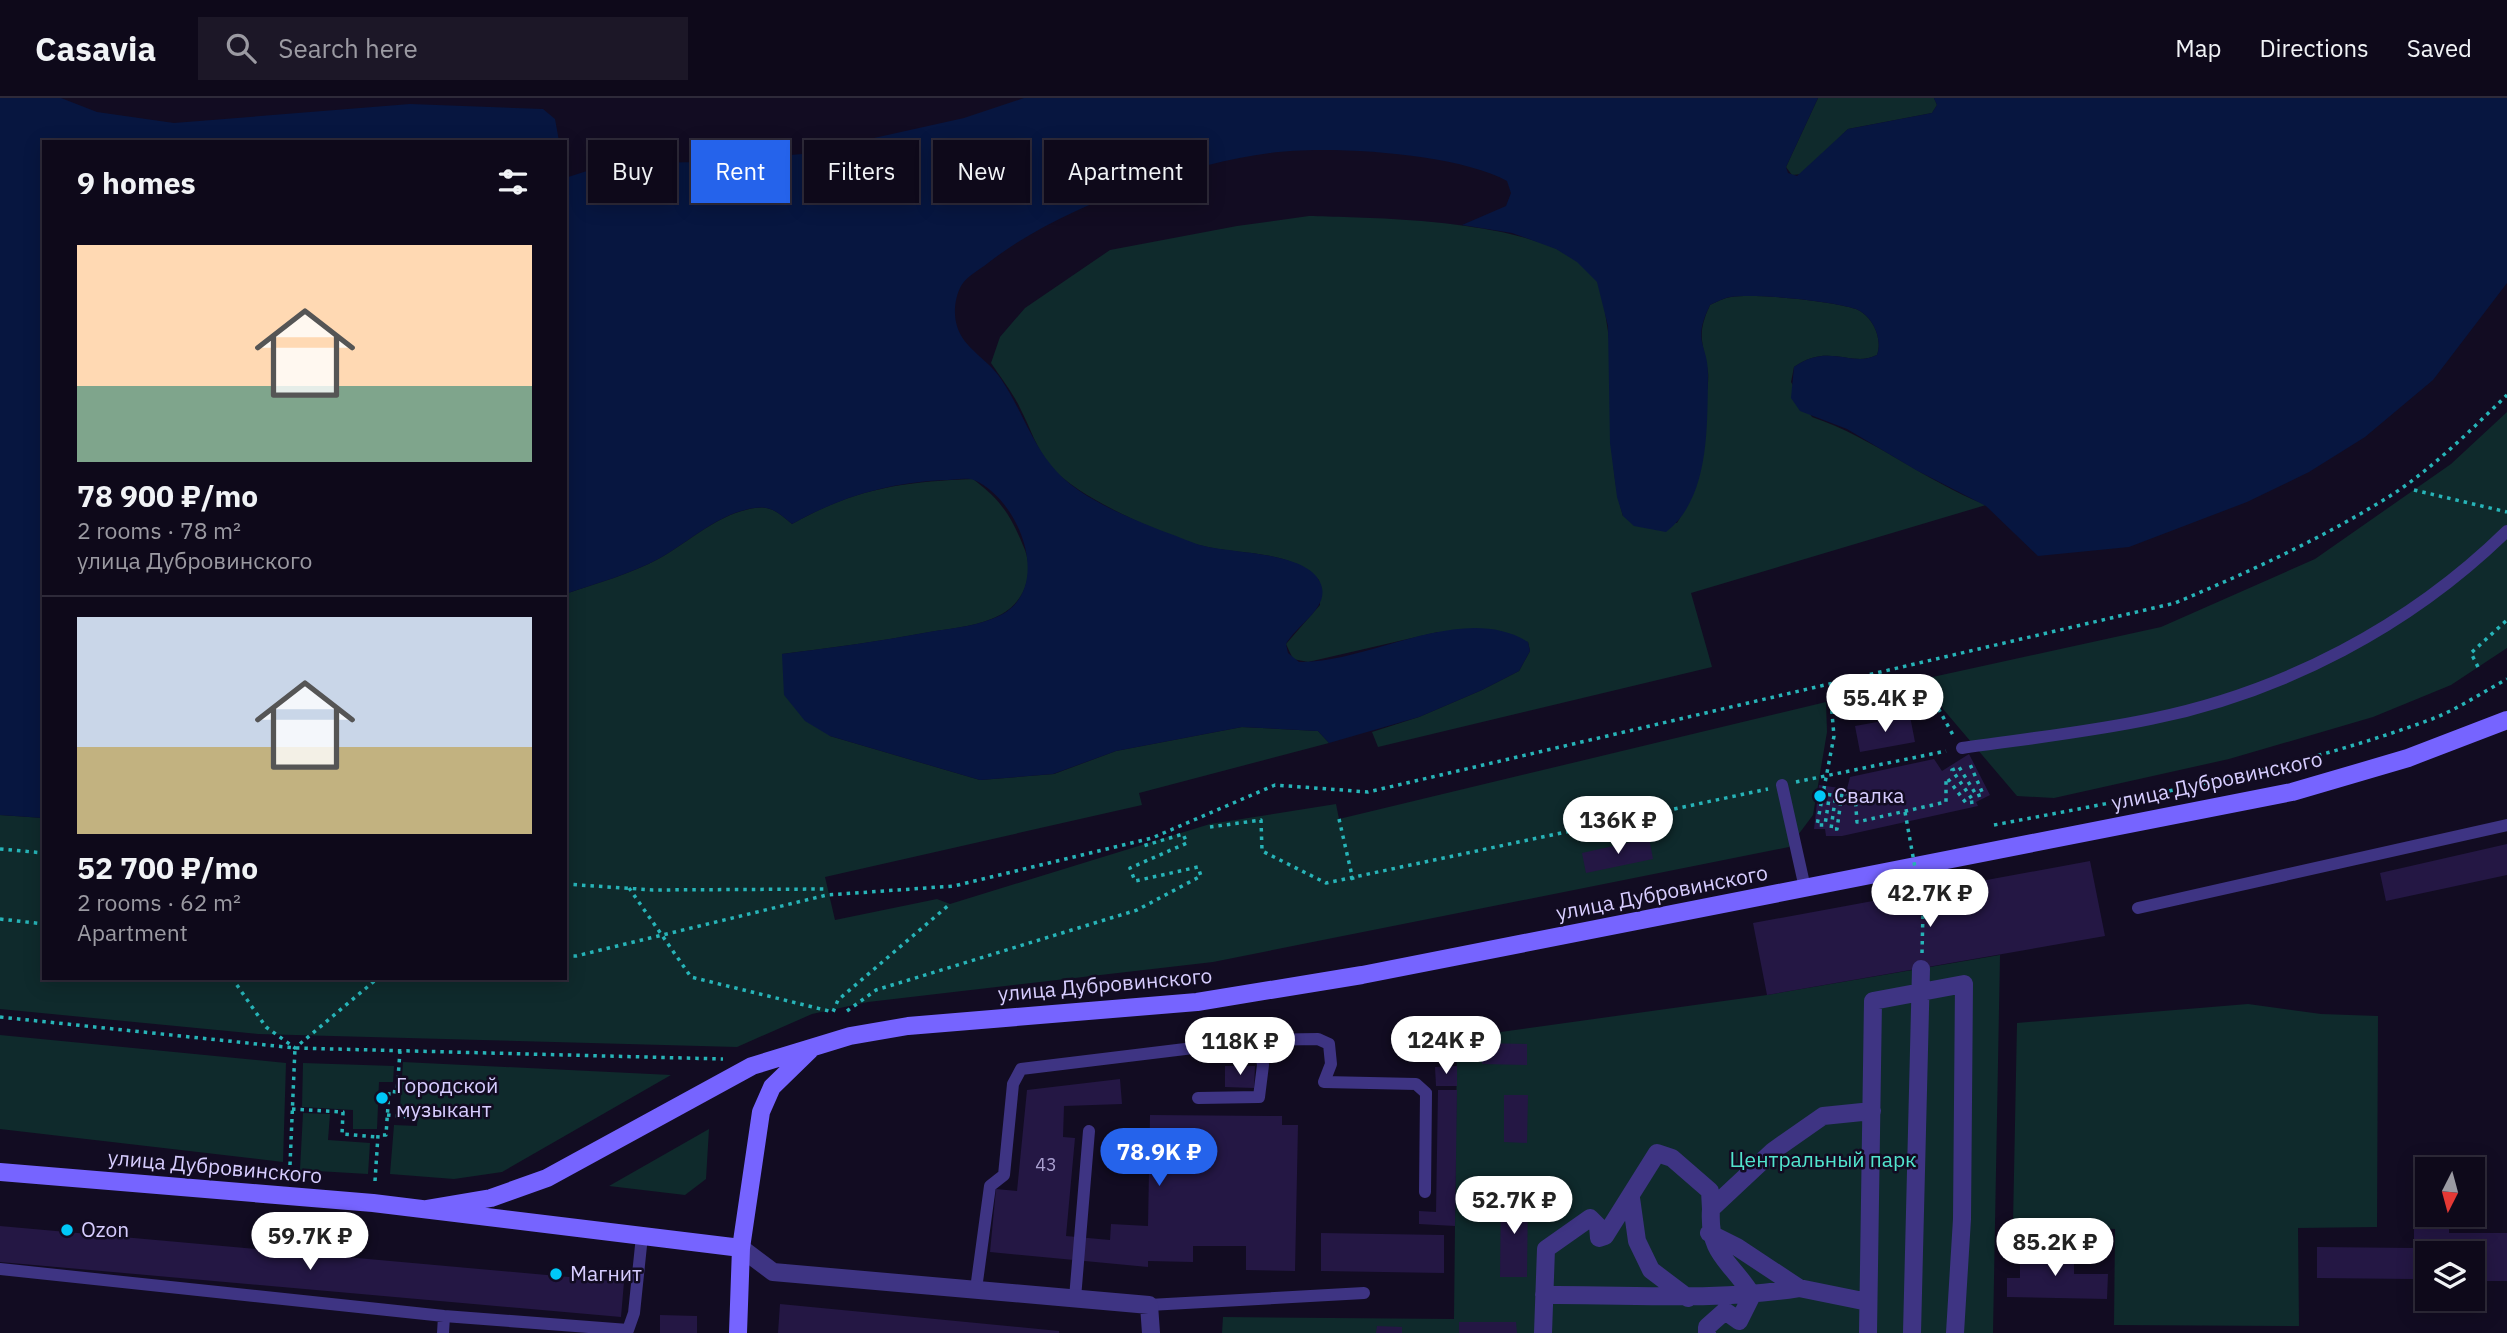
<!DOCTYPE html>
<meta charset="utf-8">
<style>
:root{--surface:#0e091a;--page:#1c1727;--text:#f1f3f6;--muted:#9b9aa2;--line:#2e2a39;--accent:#2563eb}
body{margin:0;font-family:"IBM Plex Sans",sans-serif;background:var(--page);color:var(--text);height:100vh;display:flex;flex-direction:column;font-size:26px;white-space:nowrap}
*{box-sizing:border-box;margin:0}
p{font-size:23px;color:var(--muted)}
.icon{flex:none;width:38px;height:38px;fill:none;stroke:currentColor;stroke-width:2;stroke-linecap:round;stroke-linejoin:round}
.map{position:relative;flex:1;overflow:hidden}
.panel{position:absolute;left:42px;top:42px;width:525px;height:840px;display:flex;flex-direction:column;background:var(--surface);border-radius:0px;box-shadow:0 4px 18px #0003,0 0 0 2px var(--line)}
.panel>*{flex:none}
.banner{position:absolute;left:588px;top:42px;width:665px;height:63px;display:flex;gap:14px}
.needle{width:46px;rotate:186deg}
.tools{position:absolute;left:2415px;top:1059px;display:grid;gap:14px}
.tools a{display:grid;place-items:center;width:70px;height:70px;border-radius:0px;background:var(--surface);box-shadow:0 4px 18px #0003,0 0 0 2px var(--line);font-size:35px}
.price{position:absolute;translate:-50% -60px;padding:0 16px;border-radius:24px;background:#fff;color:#222;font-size:23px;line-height:46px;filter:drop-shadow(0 2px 4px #0008)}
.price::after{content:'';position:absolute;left:50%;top:42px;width:21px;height:16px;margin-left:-10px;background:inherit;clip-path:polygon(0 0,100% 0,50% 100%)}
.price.current{background:var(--accent);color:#fff}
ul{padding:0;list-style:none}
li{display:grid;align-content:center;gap:14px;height:371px;padding:0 35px}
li+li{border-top:2px solid var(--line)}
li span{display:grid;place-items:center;height:217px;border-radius:0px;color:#555}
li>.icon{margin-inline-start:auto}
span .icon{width:126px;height:126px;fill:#fffc;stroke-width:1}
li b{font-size:30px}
h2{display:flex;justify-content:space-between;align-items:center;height:84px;padding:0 35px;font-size:30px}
.pill{padding:0 24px;border-radius:0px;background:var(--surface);box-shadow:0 4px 18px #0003,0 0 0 2px var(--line);font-size:24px;line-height:63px}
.pill.current{background:var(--accent);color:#fff}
header{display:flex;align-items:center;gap:42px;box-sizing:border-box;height:98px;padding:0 35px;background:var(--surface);border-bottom:2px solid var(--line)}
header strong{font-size:33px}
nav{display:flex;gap:38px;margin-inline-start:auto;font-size:24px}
.search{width:490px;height:63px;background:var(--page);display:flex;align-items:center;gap:18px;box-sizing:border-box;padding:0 24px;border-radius:0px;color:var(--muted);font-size:26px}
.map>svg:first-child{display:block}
.green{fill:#0f2a2c}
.water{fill:#071640}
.building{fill:#241744}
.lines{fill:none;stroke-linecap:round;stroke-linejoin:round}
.path{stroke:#27b4b8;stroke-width:3.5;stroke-dasharray:3.5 5;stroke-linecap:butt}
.lane{stroke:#3e3483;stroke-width:12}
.street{stroke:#3e3483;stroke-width:18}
.secondary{stroke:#7664ff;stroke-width:18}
.path-bridge{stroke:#27b4b8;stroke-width:3.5;stroke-dasharray:3.5 5;stroke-linecap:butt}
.poi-dot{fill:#00c8f8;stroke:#120c22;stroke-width:2.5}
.labels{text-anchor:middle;stroke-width:5;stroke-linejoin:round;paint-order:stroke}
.number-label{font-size:18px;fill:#aaa0d0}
.street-label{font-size:21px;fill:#d7cdff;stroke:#120c22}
.poi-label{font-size:21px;fill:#d7cdff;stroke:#120c22;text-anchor:start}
.park-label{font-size:21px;fill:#52e5ce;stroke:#120c22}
</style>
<header>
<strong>Casavia</strong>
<div class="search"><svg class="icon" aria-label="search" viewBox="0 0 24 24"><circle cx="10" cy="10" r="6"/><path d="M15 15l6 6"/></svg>Search here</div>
<nav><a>Map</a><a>Directions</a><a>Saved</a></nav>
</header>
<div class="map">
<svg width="2507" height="1235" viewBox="0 0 2507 1235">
<rect width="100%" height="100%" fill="#120c22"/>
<path class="green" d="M1818 0H1934L1937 7 1932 15 1848 31 1802 76 1792 77 1786 69Z
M1309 118C1372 120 1566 120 1598 185 1603 196 1605 214 1607 227 1618 292 1603 351 1623 418L1677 425C1701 385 1706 346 1706 301 1707 292 1709 282 1708 274 1703 244 1696 237 1710 207 1716 204 1724 200 1731 199 1755 195 1833 203 1856 211 1873 218 1883 241 1877 257 1851 270 1829 244 1794 269L1791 284 1812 319C1874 340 1925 383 1986 407L1691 495 1712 569 1378 649 1372 634 1419 619 1482 592 1519 573 1530 553 1528 544 1438 534 1308 564 1293 561 1286 546 1320 507 1319 482C1289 450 1238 458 1199 447 1159 435 1081 401 1053 371 1037 353 1031 331 1020 310 1013 295 1001 280 991 265L1000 239 1025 210 1110 152 1237 128Z
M2507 314V550L2451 587 2373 619 2229 661 2054 700 2017 698 1943 611 1928 580 2161 529 2315 461 2451 366Z
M973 381C1003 404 1011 418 1025 452 1034 476 1025 503 1002 516 981 528 954 530 930 534 881 543 832 550 782 556L830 638 980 682 1054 676 1116 653 1242 629 1318 633 1329 645 1139 695 1142 707 825 779 835 822 937 801 950 806 1210 726 1336 706 1339 721 1826 604 1827 634 1813 717 1789 749 1213 864 868 904 812 916 737 949 258 936 0 911V717L44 720V880H565V496C597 485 631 476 660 460 690 443 719 415 755 410 771 407 780 416 792 426 856 390 902 384 973 381Z
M2000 857 1993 1235H1222L1223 1219 1454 1221 1457 940 1767 897Z
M2248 906 2321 916 2378 918 2377 1129 2298 1130 2299 1228 2114 1227 2115 1131 2013 1126 2017 925Z
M0 937 286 965 283 1064 0 1031Z
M403 964 671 977 502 1074 454 1081 390 1076 394 1027 417 1028 418 1011 400 1010Z
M303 965 394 968 393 984H379L377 1031H353V1012L302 1009Z
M303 1015 330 1016 328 1042 370 1045 368 1076 300 1072Z
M709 1031 706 1081 685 1097 609 1088Z"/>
<path class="water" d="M0 0H61L97 14 174 25 410 6 543 11 555 21 559 43 44 44V720L0 717Z
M1024 0H1818L1786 69 1788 75 1797 78 1848 31 1932 15 1937 7 1934 0H2507V185L2433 282 2365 339 2309 374 2247 404 2129 449 2038 458 1986 408 1916 372 1847 331 1800 313 1791 300 1794 269C1829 244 1852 270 1877 257 1883 241 1873 218 1856 211 1833 203 1755 195 1730 199 1724 200 1716 204 1710 207 1691 246 1709 245 1708 279 1707 329 1710 400 1666 434L1634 428 1623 418 1617 399 1610 345 1608 228 1597 184 1577 164 1556 151 1512 135 1462 127 1506 108 1511 95 1507 83C1456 55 1328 47 1270 55 1181 67 1058 110 988 165 979 172 966 179 961 188 955 199 953 215 957 228 963 250 989 262 1001 281 1020 309 1030 341 1051 367 1080 405 1151 428 1194 445 1225 457 1304 451 1320 484 1332 509 1297 526 1286 546L1288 555 1299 564C1368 566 1462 503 1528 544L1530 553 1519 573 1482 592 1419 619 1329 645 1318 633 1242 629 1116 653 1053 676 980 682 830 638 805 623 784 597 782 556C831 550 880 543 929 534 953 530 979 528 1001 517 1054 489 1019 401 974 382 967 379 952 382 943 382 887 385 840 399 792 426 780 416 771 407 754 410 719 415 690 443 660 460 631 476 597 485 565 496V80L612 65 713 64 802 56 964 20Z"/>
<path class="building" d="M1910 618 1915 644 1860 654 1855 628Z
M1969 656 1990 697 1976 704 1978 708 1842 738H1826L1825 731H1814L1819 687 1847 691 1850 679 1934 661 1942 673Z
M1649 740 1653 761 1586 775 1582 755Z
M2507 746V777L2386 803 2380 775Z
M2090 763 2105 838 1767 897 1753 825Z
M1452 939 1454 958 1427 960 1426 941Z
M1482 945 1527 946V967L1482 966Z
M1225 968H1255L1254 990 1225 989Z
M1457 968V988H1436L1435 969Z
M1120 981 1122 1006 1064 1008 1063 1039 1075 1040 1066 1138 1110 1142 1111 1126 1148 1128 1150 1017 1282 1018V1027H1298L1295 1173 1246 1172V1148H1193V1164L1148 1163V1169L990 1154 996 1091 1017 1093 1027 992Z
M1438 992H1457L1455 1128 1419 1126V1113L1436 1114Z
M1504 997H1528L1527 1045 1504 1044Z
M2414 1087H2427V1116H2449V1135H2507V1183H2473V1155H2427V1194H2413V1181L2317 1180V1149L2414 1150Z
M1501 1096H1528L1527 1179H1500Z
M0 1128 624 1184 621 1219 0 1164Z
M1321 1135 1444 1137V1175L1321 1173Z
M2020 1153 2074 1154V1176H2108L2107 1201 2007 1199V1180H2020Z
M780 1206 1059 1233V1235H778Z
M660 1217 697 1218V1235H660Z
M1459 1224H1516L1517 1235H1459Z
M1377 1228 1402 1229V1235H1376Z"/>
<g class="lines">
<path class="path" d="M2414 392 2507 414
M2478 569 2471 555 2507 522
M1922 581 1953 637
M1831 604 1834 638 1817 727H1825L1830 694 1836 695 1831 731H1837L1842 695 1855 697 1857 724 1946 704V679
M1948 681 1966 705 1974 704 1952 672 1959 669 1977 698 1983 696 1969 664
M1796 684 1946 653
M1339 721 1353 782
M1994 727C2141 699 2291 673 2432 621 2458 611 2483 594 2507 581
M1210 729 1261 722 1262 753 1326 785 1768 691
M0 751 44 755
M565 786 653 792 827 791
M629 790 691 879 833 914 838 902 950 806
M0 821 44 826
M1922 855 1923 814
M565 858H576L827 797 954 788 1152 740 1275 687 1368 694 2175 505C2249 474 2321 441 2390 398 2431 372 2472 331 2507 297
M232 880 266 929 295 950 378 880
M847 913 876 892 1137 812 1201 778 1198 769 1135 783 1130 770 1187 745 1183 736 1143 748
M0 919 295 950 723 961
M292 1011 343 1014 342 1036 378 1039
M387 1017 411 1019
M290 1067 295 950
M375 1083 378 1037H386L389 993 397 994 400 953"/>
<path class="lane" d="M1962 650C2025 641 2089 634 2151 621 2284 594 2410 528 2507 433
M1782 687 1805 790
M2138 810 2507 727
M1259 942 1318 941 1329 946 1331 966 1324 984 1416 986 1426 995 1425 1094
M0 1171 444 1218 628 1232 634 1215 642 1138
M976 1191 990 1088 1004 1077 1013 986 1021 971 1259 942 1263 967 1259 999 1198 1000
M1075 1200 1089 1033
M1149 1207 1364 1195
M443 1235 444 1218"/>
<path class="street" d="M1631 1100 1637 1143 1651 1172 1688 1200
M1709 1135 1737 1149 1799 1190 1868 1204
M741 1150 773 1174 1149 1207 1151 1235
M1544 1197C1630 1196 1715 1204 1799 1190
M1543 1235 1546 1151 1590 1120 1598 1128 1599 1140 1605 1138 1657 1055 1672 1060 1710 1093 1711 1111
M1707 1235V1229L1725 1213 1739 1223 1752 1197C1730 1162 1708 1157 1711 1111L1773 1053 1823 1018 1872 1013
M1868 1235 1873 903 1964 886 1962 1121 1955 1235
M1912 1235 1921 871"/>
<path class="secondary" d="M0 1074 373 1105 741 1150
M426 1111 491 1100 547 1080 752 968 850 938 908 928 1197 904 1362 877 2292 694 2408 660 2507 622
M738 1235 741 1150 761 1014 772 989 810 952"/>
<path class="path-bridge" d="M1905 714 1923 814"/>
</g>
<g class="poi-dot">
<circle cx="1820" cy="698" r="7"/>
<circle cx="382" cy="1000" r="7"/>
<circle cx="67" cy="1132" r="7"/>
<circle cx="556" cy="1176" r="7"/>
</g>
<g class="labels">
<g class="number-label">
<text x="1046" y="1073">43</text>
</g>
<g class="street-label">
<text transform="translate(2217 683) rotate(-12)" y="7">улица Дубровинского</text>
<text transform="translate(1662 795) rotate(-11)" y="7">улица Дубровинского</text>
<text transform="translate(1105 887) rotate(-5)" y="7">улица Дубровинского</text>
<text transform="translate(215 1069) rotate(5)" y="7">улица Дубровинского</text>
</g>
<g class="poi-label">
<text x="1834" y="705">Свалка</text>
<text x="396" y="995">Городской<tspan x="396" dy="24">музыкант</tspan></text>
<text x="81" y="1139">Ozon</text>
<text x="570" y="1183">Магнит</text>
</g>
<g class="park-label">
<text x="1823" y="1069">Центральный парк</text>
</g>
</g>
</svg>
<div class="tools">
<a><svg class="needle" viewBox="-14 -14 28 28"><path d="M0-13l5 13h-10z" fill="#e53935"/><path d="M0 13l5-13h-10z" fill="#9b9aa2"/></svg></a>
<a><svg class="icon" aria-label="layers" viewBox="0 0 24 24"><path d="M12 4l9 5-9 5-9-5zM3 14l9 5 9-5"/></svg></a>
</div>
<b class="price" style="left:1885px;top:636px">55.4K ₽</b>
<b class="price" style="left:1618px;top:758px">136K ₽</b>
<b class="price" style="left:1930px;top:831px">42.7K ₽</b>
<b class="price" style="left:1446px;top:978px">124K ₽</b>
<b class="price" style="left:1240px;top:979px">118K ₽</b>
<b class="price current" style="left:1159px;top:1090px">78.9K ₽</b>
<b class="price" style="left:1514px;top:1138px">52.7K ₽</b>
<b class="price" style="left:310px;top:1174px">59.7K ₽</b>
<b class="price" style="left:2055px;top:1180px">85.2K ₽</b>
<div class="banner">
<a class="pill">Buy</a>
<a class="pill current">Rent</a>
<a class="pill">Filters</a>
<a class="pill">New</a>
<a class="pill">Apartment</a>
</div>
<section class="panel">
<h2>9 homes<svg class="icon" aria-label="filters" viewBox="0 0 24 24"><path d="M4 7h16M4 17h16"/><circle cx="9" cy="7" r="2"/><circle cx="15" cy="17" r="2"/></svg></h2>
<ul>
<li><span style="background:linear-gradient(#ffd9b3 65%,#7fa58c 0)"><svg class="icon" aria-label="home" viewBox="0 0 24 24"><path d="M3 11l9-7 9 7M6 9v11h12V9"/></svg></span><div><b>78 900 ₽/mo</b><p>2 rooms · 78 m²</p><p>улица Дубровинского</p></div></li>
<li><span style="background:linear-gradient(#c9d6e8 60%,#c2b280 0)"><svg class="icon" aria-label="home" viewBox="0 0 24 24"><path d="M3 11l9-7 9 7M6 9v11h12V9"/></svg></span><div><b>52 700 ₽/mo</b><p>2 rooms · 62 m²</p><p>Apartment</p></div></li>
</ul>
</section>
</div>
